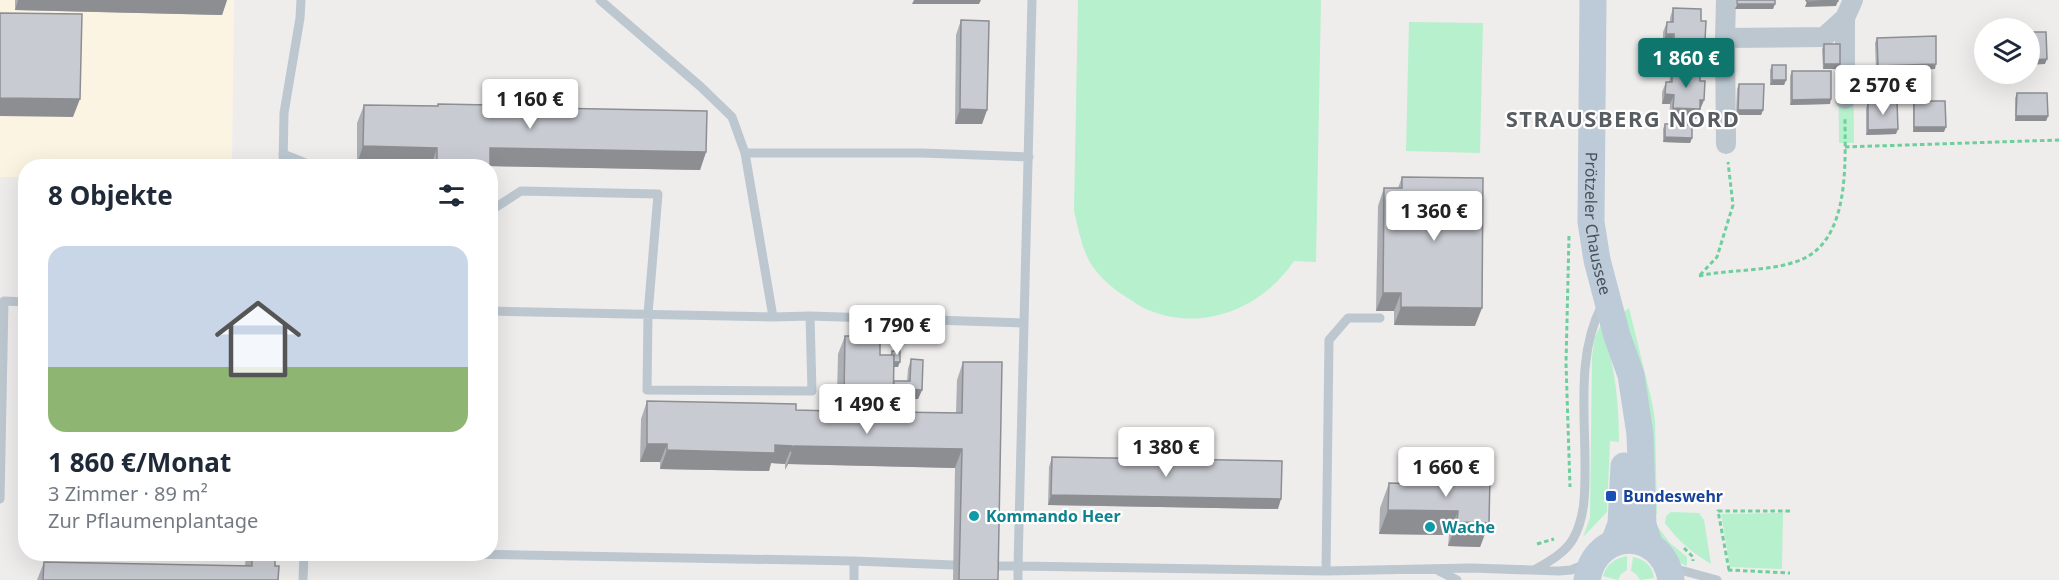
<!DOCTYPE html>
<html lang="de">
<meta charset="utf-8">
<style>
:root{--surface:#fff;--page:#f2f2f3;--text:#1f2937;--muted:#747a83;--accent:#0f766e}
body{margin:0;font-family:"Noto Sans",sans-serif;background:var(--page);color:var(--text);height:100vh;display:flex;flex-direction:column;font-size:22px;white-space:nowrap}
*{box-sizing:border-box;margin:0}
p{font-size:20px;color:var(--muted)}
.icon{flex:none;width:33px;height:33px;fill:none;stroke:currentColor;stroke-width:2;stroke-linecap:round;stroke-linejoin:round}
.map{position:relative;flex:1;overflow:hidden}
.details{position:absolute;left:18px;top:159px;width:480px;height:402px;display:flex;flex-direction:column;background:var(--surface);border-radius:24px;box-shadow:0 6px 24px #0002}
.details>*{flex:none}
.buttons{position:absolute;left:1974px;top:18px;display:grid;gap:12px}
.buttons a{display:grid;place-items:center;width:66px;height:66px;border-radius:50%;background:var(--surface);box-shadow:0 6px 24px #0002;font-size:30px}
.price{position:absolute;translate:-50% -51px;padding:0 14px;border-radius:6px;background:#fff;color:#222;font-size:20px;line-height:39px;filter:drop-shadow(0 2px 3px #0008)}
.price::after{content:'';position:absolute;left:50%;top:36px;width:18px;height:14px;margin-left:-9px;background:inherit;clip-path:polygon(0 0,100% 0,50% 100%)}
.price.active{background:var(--accent);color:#fff}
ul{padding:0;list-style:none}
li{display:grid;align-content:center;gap:12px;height:318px;padding:0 30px}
li span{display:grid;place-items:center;height:186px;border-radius:18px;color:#555}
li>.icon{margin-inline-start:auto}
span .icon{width:108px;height:108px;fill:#fffc;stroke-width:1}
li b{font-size:26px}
h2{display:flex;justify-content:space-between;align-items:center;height:72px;padding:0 30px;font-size:26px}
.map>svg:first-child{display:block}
.commercial{fill:#fcf4e3}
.green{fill:#b7f0cc}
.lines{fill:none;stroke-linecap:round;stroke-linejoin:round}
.path{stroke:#6ecf9d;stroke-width:3;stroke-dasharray:4.5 3;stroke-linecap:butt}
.lane{stroke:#bcc7d0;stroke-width:9}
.street{stroke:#bcc7d0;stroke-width:20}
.secondary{stroke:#bdcad7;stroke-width:27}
.wall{fill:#acafb4}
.shaded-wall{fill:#8c8e92}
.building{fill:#c8cbd1;stroke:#8c8e92;stroke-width:1.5}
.transit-dot{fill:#1a4fb4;stroke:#fff;stroke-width:2}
.culture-dot{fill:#0f9aa8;stroke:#fff;stroke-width:2}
.labels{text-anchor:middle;stroke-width:4.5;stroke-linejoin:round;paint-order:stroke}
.street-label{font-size:16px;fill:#44505a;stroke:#fff}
.transit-label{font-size:16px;font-weight:bold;fill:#164399;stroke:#fff;text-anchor:start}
.culture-label{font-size:16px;font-weight:bold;fill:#0d838f;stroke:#fff;text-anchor:start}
.district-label{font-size:22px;font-weight:bold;letter-spacing:1.5px;fill:#585d61;stroke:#fff}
</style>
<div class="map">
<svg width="2059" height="580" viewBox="0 0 2059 580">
<rect width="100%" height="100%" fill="#efecec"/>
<path class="commercial" d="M0 0H234L232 166H26L25 177H0Z"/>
<path class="green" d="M1078 0H1321L1316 262 1294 261C1263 307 1205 332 1151 311 1144 309 1137 304 1131 300 1117 292 1103 281 1093 267 1082 251 1079 231 1074 211Z
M1409 22 1483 23 1480 153 1406 151Z
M1838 49H1853L1854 143H1839Z
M1629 308 1652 402 1655 420 1657 514H1648L1620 315Z
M1602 323C1614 365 1619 397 1619 442L1610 441 1607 512 1583 537 1590 518 1592 356 1595 336Z
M1671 512 1699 513 1704 520 1711 564C1693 553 1678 541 1665 523L1666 516Z
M1783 513 1782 569 1730 567 1721 514Z
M1657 526 1670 543 1687 557V566C1670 560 1662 542 1657 526Z
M1627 556V570L1621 574 1618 580 1603 576C1606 565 1615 558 1627 556Z
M1633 557C1644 559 1653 566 1654 578L1640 580 1636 574 1631 571Z"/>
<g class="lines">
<path class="path" d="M1845 147 2059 140
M1569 236 1566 363 1570 487
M1700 275 1717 257 1733 205 1728 162
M1699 276C1730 269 1764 272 1795 262 1851 245 1845 164 1845 117
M1537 544 1554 539
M1684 548 1693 557V561
M1728 570 1790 573
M1729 570 1718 511H1790"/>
<path class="lane" d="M600 0 701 87 732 117 745 153 773 317
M745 153H922L1029 157
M283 154 313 166
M283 166 284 113 300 18 301 0
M490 211 521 191 658 194 648 314 647 390 812 391 810 316
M490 311 773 317 810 316 1023 323
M0 499 4 301 26 302
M466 554 854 561V580
M854 561 953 565
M992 566H1018L1032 0
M1673 568 1717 580
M1534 570C1548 562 1565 553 1573 539 1586 516 1585 489 1585 463 1585 411 1577 353 1602 305
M1326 571 1329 340 1348 318H1380
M1439 571 1457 580
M303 580 304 554
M1018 580V566L1326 571 1471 568 1559 571 1571 570 1586 564"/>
<path class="street" d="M1726 0 1725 38 1824 37 1845 18
M1725 38 1726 144
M1845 99V18L1853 0"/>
<g class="secondary">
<path id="s1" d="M1593 0 1591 222 1597 260 1617 336 1631 375 1640 434 1643 525 1650 546"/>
<path d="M1614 543 1621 524 1624 466"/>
<path d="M1587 580C1595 527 1663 527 1671 580"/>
</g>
</g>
<path class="wall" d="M15 0H227L222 15 15 10Z
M1673 8 1701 21 1705 40 1697 58H1690L1689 69 1700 81 1704 100 1696 119H1688V125L1692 138 1690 143 1663 142V129L1665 124H1669L1670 104H1662V92L1666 82H1669L1672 71V58H1671V44H1663V32L1667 22H1670V18Z
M961 20 987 110 982 124H955L956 35Z
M1877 38 1935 69 1876 71 1875 43Z
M1824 44 1838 69H1823L1822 49Z
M1772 65 1786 80 1784 85H1770V70Z
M1792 71 1830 104 1790 105V76Z
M1739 84 1763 110 1761 115H1736L1737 89Z
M2017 93 2048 116 2046 121H2015V98Z
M1914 101 1944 132H1913V106Z
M1868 103 1896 134 1866 135V108Z
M438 104 491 107 706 152 700 170 490 166H431L357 164V123L364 105 437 106Z
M1402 177 1475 326 1394 325V311H1376L1378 206 1384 188H1398Z
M845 336 880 355H891L892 351 898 367H894V382L907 381 908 369 911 359 922 390 918 399 893 398V412L956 413 957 380 963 362 998 580H953L955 468 788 464 785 470V464L771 463 769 471 660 469V462H640L641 419 647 401 796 410 825 411 831 394H837L838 354Z
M1052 457 1278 509 1048 505 1049 467Z
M1459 476 1489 523 1480 547 1448 546 1449 535 1379 534 1380 508 1389 483 1456 485Z
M246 554H275V566H245Z
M44 562 43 580H37Z"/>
<path class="shaded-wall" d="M18 0H227L222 15 15 10Z
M914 0H981L979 4H912Z
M1838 1 1836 6 1805 7 1807 2Z
M1737 4H1775L1773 9H1735Z
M1666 34H1674L1671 44H1663Z
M1701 40H1705L1697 58H1674V53L1672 58H1671L1674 48Z
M2047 59 2045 64 2030 65V60Z
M1824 64H1840L1838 69H1823Z
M1936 64 1935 69 1876 71 1878 66Z
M1772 80H1786L1784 85H1770Z
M1665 94 1674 95 1670 104H1662Z
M0 98 80 99 73 117 0 116Z
M1831 99 1830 104 1790 105 1792 100Z
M1700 100H1704L1696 119 1671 118V113L1673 108Z
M960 109 987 110 982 124H955Z
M1738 110H1763L1761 115H1736Z
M2016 116H2048L2046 121H2015Z
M1914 127H1946L1944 132H1913Z
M1898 129 1896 134 1866 135 1868 130Z
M1665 137 1692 138 1690 143 1663 142Z
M363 146 437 148 431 166 357 164Z
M490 148 706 152 700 170 484 166Z
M1383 293H1401L1394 311H1376Z
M1401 307 1482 308 1475 326 1394 325Z
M892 362H900L898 367H890Z
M894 388 922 390 918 399 890 398Z
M647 444H667L660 462H640Z
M775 445 792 446 785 464 771 463 769 471 660 469 667 450Z
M794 446 962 449 955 468 788 464 785 470Z
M1051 495 1281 499 1278 509 1048 505Z
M1388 510 1458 511 1449 535 1379 534Z
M1457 522 1489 523 1480 547 1448 546Z"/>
<path class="building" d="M1737 0H1775V4H1737Z
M1806 0H1838V1L1807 2Z
M1673 8 1701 9V21H1706L1705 40H1701V49L1674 48V34H1666L1667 22H1673Z
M0 13 82 14 80 99 0 98Z
M961 20 989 21 987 110 960 109Z
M2030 32H2046L2047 59 2030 60Z
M1936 36V64L1878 66 1877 38Z
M1824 44H1840V64H1824Z
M1674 53H1690L1689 69H1673Z
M1772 65H1786V80H1772Z
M1672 69 1700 70V81H1705L1704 100H1700V109L1673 108 1674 95 1665 94 1666 82H1672Z
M1792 71H1831V99L1792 100Z
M1739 84H1764L1763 110H1738Z
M2017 93H2047L2048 116H2016Z
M1914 101H1945L1946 127H1914Z
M1897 102 1898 129 1868 130V103Z
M438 104 491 105V107L707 111 706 152 490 148V166H437V148L363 146 364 105 438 106Z
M1671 113 1688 114V125H1692V138L1665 137V124H1671Z
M1402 177 1483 178 1482 308 1401 307V293H1383L1384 188H1402Z
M845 336H880V355H894L893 412 962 413 963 362H1002L998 580H959L962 449 794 446 791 452 792 446 775 445V453L667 450V444H647V401L796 404V410L831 411V394H844Z
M892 351H900V362H894V355H892Z
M911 359 923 360 922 390 894 388V381H910Z
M1052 457 1282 461 1281 499 1051 495Z
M1459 476H1490L1489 523 1457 522 1458 511 1388 510 1389 483 1459 485Z
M252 554H275V566H279L278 580H43L44 562 252 566Z"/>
<rect class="transit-dot" x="1605" y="490" width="12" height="12" rx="3"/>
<g class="culture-dot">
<circle cx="974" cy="516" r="6"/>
<circle cx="1430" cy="527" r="6"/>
</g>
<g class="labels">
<g class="street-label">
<text dy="6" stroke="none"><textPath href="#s1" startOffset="224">Prötzeler Chaussee</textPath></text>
</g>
<g class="transit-label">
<text x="1623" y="502">Bundeswehr</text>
</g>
<g class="culture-label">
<text x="986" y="522">Kommando Heer</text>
<text x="1442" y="533">Wache</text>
</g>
<g class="district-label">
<text x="1623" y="127">STRAUSBERG NORD</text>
</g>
</g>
</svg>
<div class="buttons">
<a><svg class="icon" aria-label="layers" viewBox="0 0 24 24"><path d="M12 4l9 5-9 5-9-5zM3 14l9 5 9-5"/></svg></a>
</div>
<b class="price active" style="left:1686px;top:89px">1 860 €</b>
<b class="price" style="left:1883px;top:116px">2 570 €</b>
<b class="price" style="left:530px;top:130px">1 160 €</b>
<b class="price" style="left:1434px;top:242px">1 360 €</b>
<b class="price" style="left:897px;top:356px">1 790 €</b>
<b class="price" style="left:867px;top:435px">1 490 €</b>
<b class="price" style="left:1166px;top:478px">1 380 €</b>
<b class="price" style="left:1446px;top:498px">1 660 €</b>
<section class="details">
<h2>8 Objekte<svg class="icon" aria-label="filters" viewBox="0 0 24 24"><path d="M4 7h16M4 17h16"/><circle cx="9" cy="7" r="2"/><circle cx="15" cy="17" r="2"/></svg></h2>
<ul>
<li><span style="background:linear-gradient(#c9d6e8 65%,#8fb573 0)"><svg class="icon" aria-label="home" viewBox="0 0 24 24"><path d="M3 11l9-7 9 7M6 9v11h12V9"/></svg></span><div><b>1 860 €/Monat</b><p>3 Zimmer · 89 m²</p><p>Zur Pflaumenplantage</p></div></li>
</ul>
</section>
</div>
